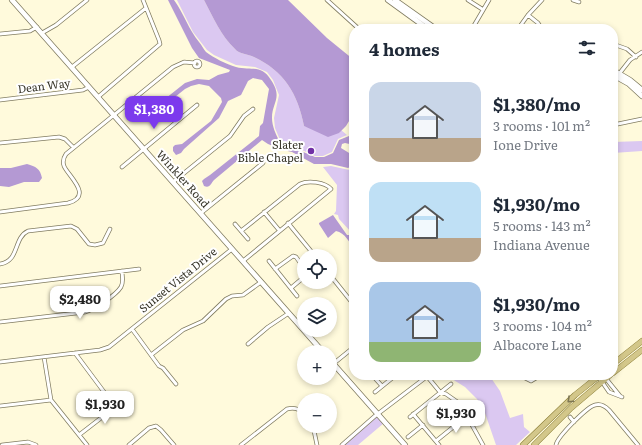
<!DOCTYPE html>
<meta charset="utf-8">
<style>
:root{--surface:#fff;--page:#f2f2f3;--text:#1f2937;--muted:#747a83;--accent:#7c3aed}
body{margin:0;font-family:Literata,serif;background:var(--page);color:var(--text);height:100vh;display:flex;flex-direction:column;font-size:15px;white-space:nowrap}
*{box-sizing:border-box;margin:0}
p{font-size:13px;color:var(--muted)}
.icon{flex:none;width:22px;height:22px;fill:none;stroke:currentColor;stroke-width:2;stroke-linecap:round;stroke-linejoin:round}
.map{position:relative;flex:1;overflow:hidden}
.details{position:absolute;left:349px;top:24px;width:269px;height:356px;display:flex;flex-direction:column;background:var(--surface);border-radius:16px;box-shadow:0 2px 6px #0003}
.details>*{flex:none}
.controls{position:absolute;left:297px;top:249px;display:grid;gap:8px}
.controls a{display:grid;place-items:center;width:40px;height:40px;border-radius:50%;background:var(--surface);box-shadow:0 2px 6px #0003;font-size:20px}
.price{position:absolute;translate:-50% -34px;padding:0 9px;border-radius:8px;background:#fff;color:#222;font-size:13px;line-height:26px;filter:drop-shadow(0 1px 2px #0008)}
.price::after{content:'';position:absolute;left:50%;top:24px;width:12px;height:9px;margin-left:-6px;background:inherit;clip-path:polygon(0 0,100% 0,50% 100%)}
.price.current{background:var(--accent);color:#fff}
ul{padding:0;list-style:none}
li{display:flex;align-items:center;gap:12px;height:100px;padding:0 20px}
li span{display:grid;place-items:center;flex:none;width:112px;height:80px;border-radius:12px;color:#555}
li>.icon{margin-inline-start:auto}
span .icon{width:48px;height:48px;fill:#fffc;stroke-width:1}
li b{font-size:17px}
h2{display:flex;justify-content:space-between;align-items:center;height:48px;padding:0 20px;font-size:17px}
.map>svg:first-child{display:block}
.green{fill:#dbc8f1}
.water{fill:#b499d3}
.lines{fill:none;stroke-linecap:round;stroke-linejoin:round}
.street-casing{stroke:#817c61;stroke-width:4.5}
.secondary-casing{stroke:#817c61;stroke-width:6}
.primary-casing{stroke:#897c35;stroke-width:6}
.street{stroke:#fff;stroke-width:3}
.secondary{stroke:#fff;stroke-width:4.5}
.primary{stroke:#d3c78a;stroke-width:5}
.oneway{stroke:#7d7654}
.poi-dot{fill:#7130a5;stroke:#fff;stroke-width:1.5}
.labels{text-anchor:middle;stroke-width:4;stroke-linejoin:round;paint-order:stroke}
.street-label{font-size:11px;fill:#363428;stroke:#fff}
.poi-label{font-size:11px;fill:#363428;stroke:#fff;text-anchor:end}
</style>
<div class="map">
<svg width="642" height="445" viewBox="0 0 642 445">
<rect width="100%" height="100%" fill="#fffadc"/>
<path class="green" d="M177 0H204C213 17 221 36 235 49 239 54 248 54 254 57 284 71 298 94 304 126L339 133 341 130 347 135 338 139 332 152 323 156H315L280 140 275 128 274 118 279 95 273 80 267 72 255 67 236 65 214 55 207 50 193 32Z
M642 141V151L613 153V142Z
M331 166 354 171 352 216 353 232 352 233 339 219 338 215 334 214 336 211 337 185 323 167Z
M449 375H489L500 391 510 418 523 414 524 427 530 432 516 445H496L485 413 477 399 465 387 452 379Z
M375 414 384 423 358 445H340Z"/>
<path class="water" d="M168 0H174C184 14 189 30 199 42 202 45 203 49 206 52 214 58 226 64 236 67 251 71 261 64 271 80 283 98 272 102 272 118 272 126 276 135 280 142L315 157H324L333 153 339 140 349 136 354 138V145L345 143 342 144 341 148 354 156V165L348 168 331 164H314L292 152 283 150 268 144 262 140 214 180C211 183 210 189 204 186L202 181 204 179 210 175 259 136 260 126 263 123 269 89 262 80 253 78 248 81 241 95 228 101 219 118 184 149 181 153 176 155 173 151V147L175 145 182 144 211 121 222 102 221 98 209 86 199 84 191 86 185 89 155 113 153 120 146 121 143 118 144 113 151 110 185 83 197 79 209 80 218 75 229 72 230 70 199 58 192 48Z
M204 0H288L327 38 354 60V113L346 126 339 133 328 137 304 126C298 94 284 71 254 57 248 54 239 54 235 49 221 36 213 17 204 0Z
M27 164C36 167 40 168 42 178L39 182H24L9 187 0 186V168H11Z
M333 215 347 235H352L354 233V251C350 242 345 233 336 231L328 238 319 224V223Z"/>
<g class="lines">
<g class="street-casing">
<path id="street" d="M327 0 359 29
M468 0 482 9
M573 0 579 2
M528 15 538 23 542 29
M472 29 489 0
M518 29 528 15 542 0
M42 33 56 25 87 0
M0 34 30 31 37 27
M613 44 627 49 636 57
M194 64a3 3 0 1 1 6 0a3 3 0 1 1-6 0Z
M72 67 146 8
M619 74 630 60 642 52
M98 97 160 44 159 40 143 0
M0 100 83 90 89 87
M613 125 642 119
M0 143 59 137 65 139 73 147
M122 167 197 105
M173 182 230 136 244 116 253 109
M0 212 68 203C94 196 68 176 64 166 62 161 64 157 66 154L173 67 184 62 195 63
M264 212 279 230
M201 213 263 163
M288 223 315 256
M235 224 248 239
M241 231 300 184C308 180 325 182 331 189L243 261
M306 256 311 252
M269 261 297 296
M0 264C20 261 13 238 28 231L71 226 77 229 89 244 95 245 103 243 110 229
M275 269 293 256 296 257 304 268
M330 275 354 305
M0 286 139 269
M291 288 304 277
M0 322 85 312C94 310 116 295 121 287 124 282 122 276 122 271
M132 329 159 366 163 368 176 384
M248 344 268 327 289 313
M75 353 113 404 112 409 110 411 79 435
M151 355 183 330 203 321 226 299 232 296 243 295 261 282
M44 357 51 400 87 445
M0 362 100 350 109 347 232 249
M333 364 354 347
M372 375 382 386
M426 375 440 392 446 394 466 408 467 416 483 445
M522 375 525 378 531 381 541 375
M603 375 620 396
M598 376 609 392 622 397
M375 392 396 375
M0 406 51 400
M413 414 439 445
M410 417 451 384
M570 417 574 422
M313 426 317 445
M408 437 423 425
M436 441 467 416
M2 445 28 442 36 445
M129 445 149 428 156 426 161 430 174 445
M241 445 287 409C294 407 299 408 304 414
M342 445 375 416 429 375
M556 445C557 437 587 407 595 405 601 403 605 406 609 410L638 445"/>
</g>
<g class="secondary-casing">
<path id="secondary" d="M12 0 323 352
M388 0 428 29
M395 0 436 29
M613 70 630 80 642 90
M613 75 629 84 642 96
M330 360 405 445"/>
</g>
<g class="primary-casing">
<path id="primary" d="M613 364 642 341
M613 373 642 350
M523 445 575 395 600 375
M534 445 571 408 610 375"/>
</g>
<use href="#street" class="street"/>
<use href="#secondary" class="secondary"/>
<use href="#primary" class="primary"/>
</g>
<defs><path id="oneway-chevron" d="M-2-3.5L2.5 0L-2 3.5" fill="none" stroke-width="1.6" stroke-linecap="round" stroke-linejoin="round"/></defs>
<use class="oneway" href="#oneway-chevron" transform="translate(570 400) rotate(137)"/>
<circle class="poi-dot" cx="311" cy="151" r="4"/>
<g class="labels">
<g class="street-label">
<text transform="translate(44 86) rotate(-7)" y="4">Dean Way</text>
<text transform="translate(183 179) rotate(48)" y="4">Winkler Road</text>
<text transform="translate(178 280) rotate(-39)" y="4">Sunset Vista Drive</text>
</g>
<g class="poi-label">
<text x="303" y="149">Slater<tspan x="303" dy="13">Bible Chapel</tspan></text>
</g>
</g>
</svg>
<div class="controls">
<a><svg class="icon" aria-label="locate" viewBox="0 0 24 24"><circle cx="12" cy="12" r="6"/><path d="M12 2v4M12 18v4M2 12h4M18 12h4"/></svg></a>
<a><svg class="icon" aria-label="layers" viewBox="0 0 24 24"><path d="M12 4l9 5-9 5-9-5zM3 14l9 5 9-5"/></svg></a>
<a>+</a>
<a>−</a>
</div>
<b class="price current" style="left:154px;top:130px">$1,380</b>
<b class="price" style="left:80px;top:320px">$2,480</b>
<b class="price" style="left:105px;top:425px">$1,930</b>
<b class="price" style="left:456px;top:434px">$1,930</b>
<section class="details">
<h2>4 homes<svg class="icon" aria-label="filters" viewBox="0 0 24 24"><path d="M4 7h16M4 17h16"/><circle cx="9" cy="7" r="2"/><circle cx="15" cy="17" r="2"/></svg></h2>
<ul>
<li><span style="background:linear-gradient(#c9d6e8 70%,#b9a48a 0)"><svg class="icon" aria-label="home" viewBox="0 0 24 24"><path d="M3 11l9-7 9 7M6 9v11h12V9"/></svg></span><div><b>$1,380/mo</b><p>3 rooms · 101 m²</p><p>Ione Drive</p></div></li>
<li><span style="background:linear-gradient(#bfe0f5 70%,#b9a48a 0)"><svg class="icon" aria-label="home" viewBox="0 0 24 24"><path d="M3 11l9-7 9 7M6 9v11h12V9"/></svg></span><div><b>$1,930/mo</b><p>5 rooms · 143 m²</p><p>Indiana Avenue</p></div></li>
<li><span style="background:linear-gradient(#a9c7e8 75%,#8fb573 0)"><svg class="icon" aria-label="home" viewBox="0 0 24 24"><path d="M3 11l9-7 9 7M6 9v11h12V9"/></svg></span><div><b>$1,930/mo</b><p>3 rooms · 104 m²</p><p>Albacore Lane</p></div></li>
</ul>
</section>
</div>
